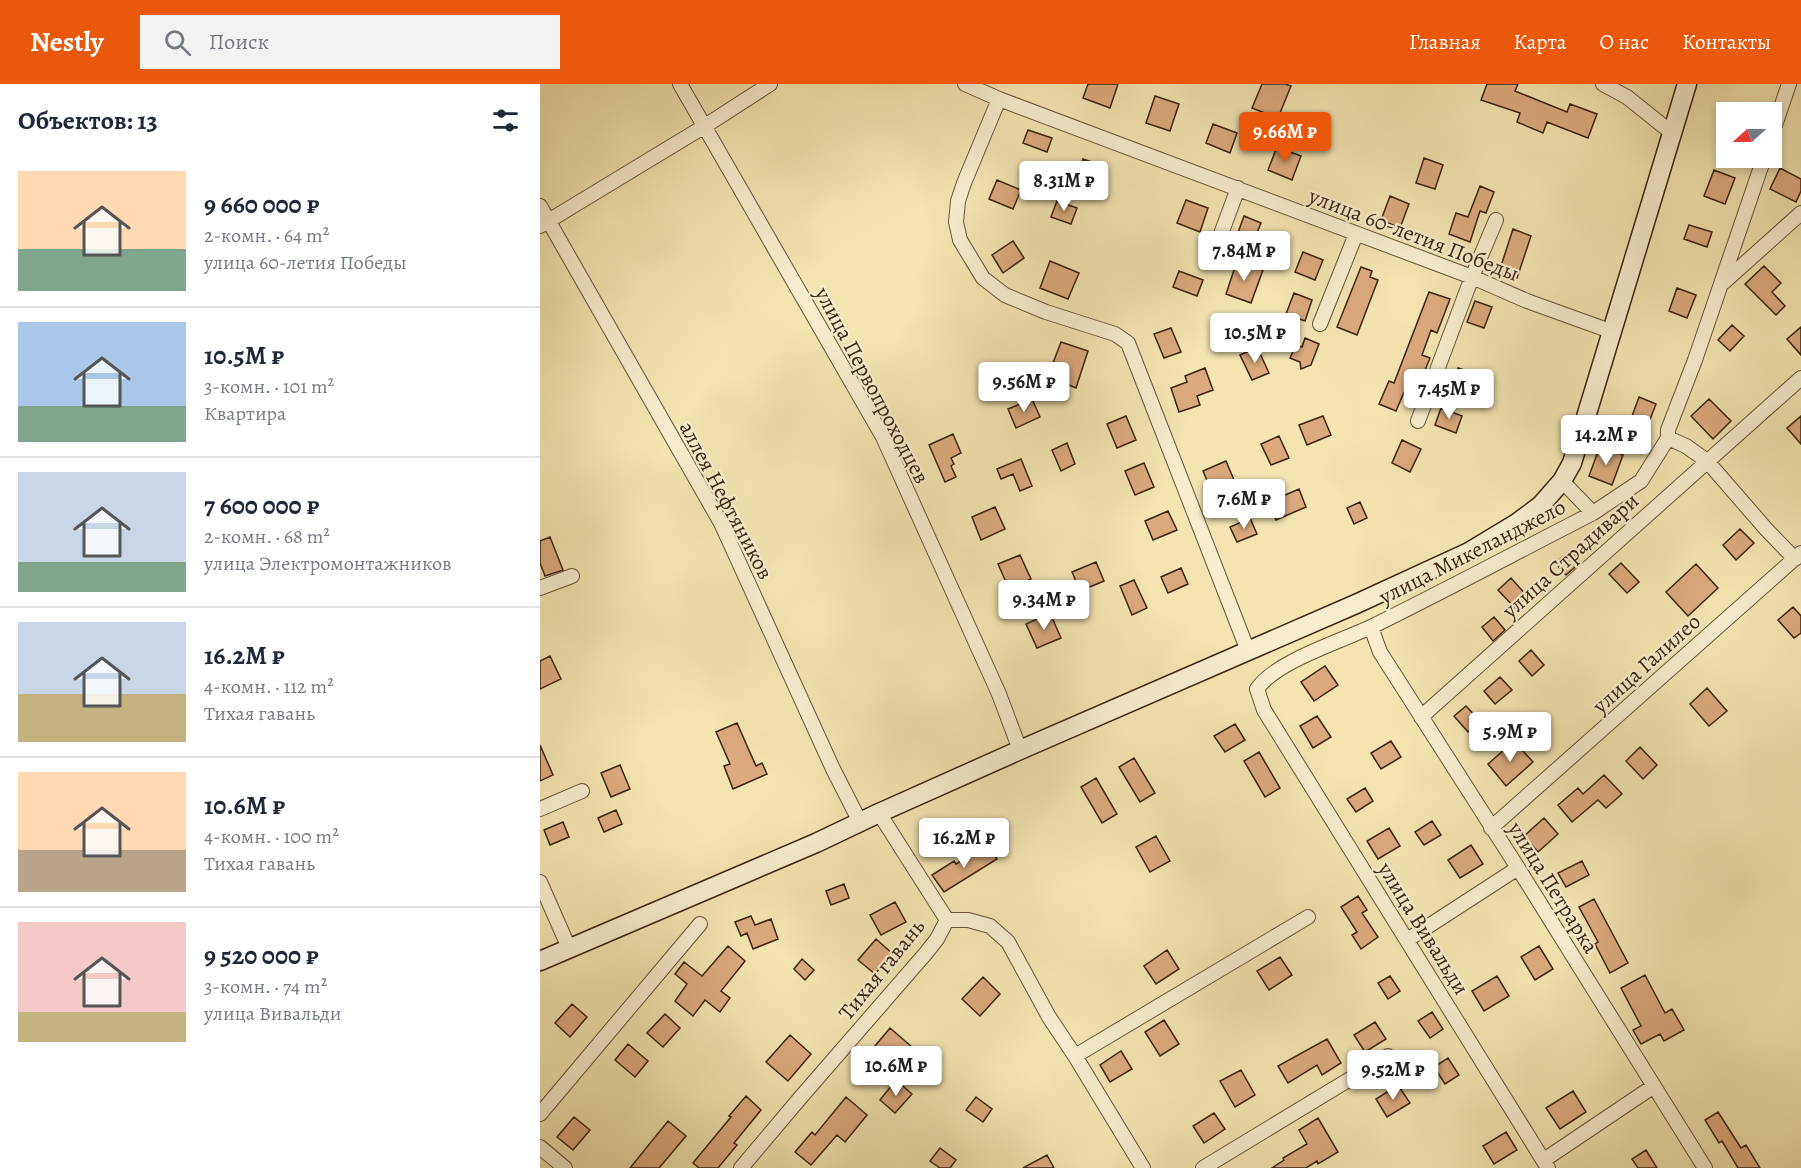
<!DOCTYPE html>
<html lang="ru">
<meta charset="utf-8">
<style>
:root{--surface:#fff;--page:#f2f2f3;--text:#1f2937;--muted:#747a83;--line:#e0e1e3;--accent:#ea580c}
body{margin:0;font-family:Alegreya,serif;background:var(--page);color:var(--text);height:100vh;display:flex;flex-direction:column;font-size:22px;white-space:nowrap}
*{box-sizing:border-box;margin:0}
p{font-size:20px;color:var(--muted)}
.icon{flex:none;width:33px;height:33px;fill:none;stroke:currentColor;stroke-width:2;stroke-linecap:round;stroke-linejoin:round}
.map{position:relative;flex:1;overflow:hidden}
.drawer{display:flex;flex-direction:column;background:var(--surface);width:540px}
.drawer>*{flex:none}
.needle{width:39px;rotate:249deg}
.controls{position:absolute;left:1176px;top:18px;display:grid;gap:12px}
.controls a{display:grid;place-items:center;width:66px;height:66px;border-radius:0px;background:var(--surface);box-shadow:0 3px 9px #0003;font-size:30px}
.price{position:absolute;translate:-50% -51px;padding:0 14px;border-radius:6px;background:#fff;color:#222;font-size:20px;line-height:39px;filter:drop-shadow(0 2px 3px #0008)}
.price::after{content:'';position:absolute;left:50%;top:36px;width:18px;height:14px;margin-left:-9px;background:inherit;clip-path:polygon(0 0,100% 0,50% 100%)}
.price.current{background:var(--accent);color:#fff}
ul{padding:0;list-style:none}
li{display:flex;align-items:center;gap:18px;height:150px;padding:0 18px}
li+li{border-top:2px solid var(--line)}
li span{display:grid;place-items:center;flex:none;width:168px;height:120px;border-radius:0px;color:#555}
li>.icon{margin-inline-start:auto}
span .icon{width:72px;height:72px;fill:#fffc;stroke-width:1}
li b{font-size:26px}
h2{display:flex;justify-content:space-between;align-items:center;height:72px;padding:0 18px;font-size:26px}
header{display:flex;align-items:center;gap:36px;box-sizing:border-box;height:84px;padding:0 30px;background:var(--accent);color:#fff}
header strong{font-size:28px}
nav{display:flex;gap:33px;margin-inline-start:auto;font-size:21px}
.search{width:420px;height:54px;background:var(--page);display:flex;align-items:center;gap:15px;box-sizing:border-box;padding:0 21px;border-radius:0px;color:var(--muted);font-size:22px}
main{display:flex;flex:1;min-height:0}
.map>svg:first-child{display:block}
.building{fill:#daaa7e;stroke:#3c2311;stroke-width:1.5}
.lines{fill:none;stroke-linecap:round;stroke-linejoin:round}
.street-casing{stroke:#6a5339;stroke-width:16}
.secondary-casing{stroke:#3c2311;stroke-width:21}
.street{stroke:#f7edcd;stroke-width:14}
.secondary{stroke:#f7edcd;stroke-width:18}
.labels{text-anchor:middle;stroke-width:4.5;stroke-linejoin:round;paint-order:stroke}
.street-label{font-size:22px;fill:#3c2311;stroke:#f7edcd}
</style>
<header>
<strong>Nestly</strong>
<div class="search"><svg class="icon" aria-label="search" viewBox="0 0 24 24"><circle cx="10" cy="10" r="6"/><path d="M15 15l6 6"/></svg>Поиск</div>
<nav><a>Главная</a><a>Карта</a><a>О нас</a><a>Контакты</a></nav>
</header>
<main>
<section class="drawer">
<h2>Объектов: 13<svg class="icon" aria-label="filters" viewBox="0 0 24 24"><path d="M4 7h16M4 17h16"/><circle cx="9" cy="7" r="2"/><circle cx="15" cy="17" r="2"/></svg></h2>
<ul>
<li><span style="background:linear-gradient(#ffd9b3 65%,#7fa58c 0)"><svg class="icon" aria-label="home" viewBox="0 0 24 24"><path d="M3 11l9-7 9 7M6 9v11h12V9"/></svg></span><div><b>9 660 000 ₽</b><p>2-комн. · 64 m²</p><p>улица 60-летия Победы</p></div></li>
<li><span style="background:linear-gradient(#a9c7e8 70%,#7fa58c 0)"><svg class="icon" aria-label="home" viewBox="0 0 24 24"><path d="M3 11l9-7 9 7M6 9v11h12V9"/></svg></span><div><b>10.5M ₽</b><p>3-комн. · 101 m²</p><p>Квартира</p></div></li>
<li><span style="background:linear-gradient(#c9d6e8 75%,#7fa58c 0)"><svg class="icon" aria-label="home" viewBox="0 0 24 24"><path d="M3 11l9-7 9 7M6 9v11h12V9"/></svg></span><div><b>7 600 000 ₽</b><p>2-комн. · 68 m²</p><p>улица Электромонтажников</p></div></li>
<li><span style="background:linear-gradient(#c9d6e8 60%,#c2b280 0)"><svg class="icon" aria-label="home" viewBox="0 0 24 24"><path d="M3 11l9-7 9 7M6 9v11h12V9"/></svg></span><div><b>16.2M ₽</b><p>4-комн. · 112 m²</p><p>Тихая гавань</p></div></li>
<li><span style="background:linear-gradient(#ffd9b3 65%,#b9a48a 0)"><svg class="icon" aria-label="home" viewBox="0 0 24 24"><path d="M3 11l9-7 9 7M6 9v11h12V9"/></svg></span><div><b>10.6M ₽</b><p>4-комн. · 100 m²</p><p>Тихая гавань</p></div></li>
<li><span style="background:linear-gradient(#f6c9c9 75%,#c2b280 0)"><svg class="icon" aria-label="home" viewBox="0 0 24 24"><path d="M3 11l9-7 9 7M6 9v11h12V9"/></svg></span><div><b>9 520 000 ₽</b><p>3-комн. · 74 m²</p><p>улица Вивальди</p></div></li>
</ul>
</section>
<div class="map">
<svg width="1261" height="1084" viewBox="0 0 1261 1084">
<rect width="100%" height="100%" fill="#f3e4b2"/>
<filter id="stains"><feTurbulence type="fractalNoise" baseFrequency=".00333" numOctaves="4"/><feColorMatrix values="0 0 0 0 .2 0 0 0 0 .09 0 0 0 0 .02 0 0 0 .5 -.17"/></filter>
<radialGradient id="worn" r=".72"><stop offset=".6" stop-color="#630" stop-opacity="0"/><stop offset="1" stop-color="#630" stop-opacity=".3"/></radialGradient>
<path class="building" d="M548 0H578L570 24 543 14Z
M722 0H745L751 2 738 34 712 24Z
M947 0H978L975 7 1027 28 1030 20 1057 30 1048 54 1007 38 1003 49 977 38 980 29 941 16Z
M615 12 639 20 630 47 606 39Z
M673 40 697 49 690 69 666 59Z
M488 46 512 54 507 68 483 59Z
M737 63 761 72 752 96 728 86Z
M884 74 903 81 895 105 876 99Z
M543 75 560 81 552 102 536 96Z
M1240 84 1261 95V107L1256 118 1230 105Z
M1174 86 1195 94 1185 120 1164 112Z
M457 96 481 106 473 125 449 115Z
M940 102 954 108 946 129 940 127 930 158 909 150 916 129 928 133Z
M850 112 869 120 860 144 841 136Z
M646 116 668 124 660 148 637 139Z
M517 117 537 124 531 140 511 133Z
M704 132 721 139 712 161 696 154Z
M1149 141 1172 148 1167 163 1144 155Z
M973 145 991 152 977 194 959 188Z
M473 157 484 174 463 189 452 171Z
M763 168 783 176 775 196 755 188Z
M510 177 539 189 528 215 500 204Z
M697 177 723 186 711 219 686 210Z
M1224 182 1241 199 1232 208 1245 222 1236 231 1205 200Z
M821 183 832 187 830 193 838 196 817 251 797 243Z
M639 187 663 196 657 212 633 203Z
M1137 204 1156 211 1147 234 1129 227Z
M889 208 910 215 897 249 891 246 882 271 890 274 881 296 871 292 856 327 839 320 849 297 854 299Z
M754 209 772 216 765 237 746 230Z
M935 217 952 223 944 244 927 238Z
M1192 241 1204 252 1190 267 1178 256Z
M1261 243V271L1247 255Z
M631 244 641 268 624 274 614 250Z
M765 254 779 260 771 281 761 285 760 278 750 274 756 261 762 263Z
M521 258 548 267 536 304 508 292Z
M717 263 729 289 712 296 700 271Z
M665 284 673 306 657 312 660 321 639 328 631 304 647 298 645 292Z
M918 284 943 292 935 315 911 307Z
M1099 313 1116 320 1108 341 1091 335Z
M492 315 500 333 476 344 468 325Z
M1169 315 1191 337 1173 355 1151 332Z
M901 324 922 332 916 349 895 341Z
M586 332 596 356 577 364 567 340Z
M783 332 791 351 767 361 759 341Z
M1261 332V360L1247 344Z
M413 350 421 369 411 374 414 380 411 382 416 393 405 398 389 361Z
M739 352 749 374 731 381 721 360Z
M862 356 881 365 870 388 852 379Z
M527 359 535 380 521 387 512 366Z
M1060 362 1083 371 1072 401 1049 392Z
M481 375 492 402 480 407 473 390 461 395 457 385Z
M686 377 694 396 671 406 663 387Z
M604 379 614 403 595 411 585 387Z
M759 405 766 423 736 436 727 413 741 407 743 412Z
M820 418 827 434 814 440 807 424Z
M455 423 465 445 441 456 432 433Z
M628 427 637 446 613 456 605 437Z
M710 434 717 450 697 458 690 443Z
M1200 445 1214 459 1196 476 1183 461Z
M10 453 23 486 5 492 0 479V457Z
M1031 466 1041 478 1026 491 1015 479Z
M480 471 491 495 469 505 458 480Z
M556 478 564 497 540 507 532 488Z
M1081 479 1099 498 1087 509 1069 490Z
M1156 480 1178 504 1148 532 1126 508Z
M641 484 648 500 628 509 621 493Z
M971 494 988 513 975 524 958 506Z
M594 496 607 524 592 531 580 502Z
M1253 523 1261 532V549L1254 554 1238 536Z
M510 529 521 554 497 564 486 540Z
M954 533 965 546 953 557 942 543Z
M991 566 1004 581 992 592 979 577Z
M10 572 21 595 0 605V577Z
M785 582 798 601 774 617 761 598Z
M960 593 972 606 955 620 944 607Z
M1167 604 1187 627 1169 642 1150 620Z
M926 622 940 637 928 648 914 632Z
M777 632 791 653 773 664 760 642Z
M197 639 216 682 222 679 227 690 193 705 184 682 190 680 176 648Z
M695 640 705 656 685 668 674 652Z
M851 657 861 673 841 685 831 669Z
M974 657 993 678 966 702 948 680Z
M0 661 13 691 0 697Z
M1100 663 1117 681 1103 695 1086 677Z
M719 668 740 704 725 713 704 677Z
M594 674 615 709 600 718 579 683Z
M80 681 90 705 71 713 61 689Z
M1064 691 1082 710 1066 724 1058 716 1032 738 1018 721 1038 704 1043 710Z
M556 694 577 730 562 739 541 703Z
M825 704 833 717 816 728 807 715Z
M76 726 82 740 64 748 58 734Z
M1004 734 1018 750 998 768 984 752Z
M892 737 901 751 884 761 875 748Z
M23 738 29 753 10 761 4 746Z
M849 744 860 762 838 775 827 757Z
M616 752 630 777 610 788 596 763Z
M448 761 457 775 404 808 392 791 414 777 416 780Z
M931 761 943 780 920 794 908 776Z
M1042 777 1049 791 1026 803 1018 789Z
M304 800 309 814 291 821 286 807Z
M818 812 827 826 822 829 838 853 821 865 812 851 817 848 801 823Z
M1054 815 1088 879 1070 889 1055 860 1058 858 1039 823Z
M355 818 366 838 341 851 330 831Z
M211 832 215 841 231 835 238 855 213 865 207 849 201 852 195 838Z
M336 855 353 870 335 890 318 876Z
M188 862 205 877 181 907 190 914 180 928 165 916 153 932 135 917 147 900 135 890 144 878 162 892Z
M999 862 1013 885 995 896 981 873Z
M627 866 639 885 616 900 604 882Z
M740 873 752 891 729 906 717 887Z
M262 875 274 886 265 896 254 885Z
M1105 891 1125 929 1132 925 1144 946 1124 957 1120 950 1101 960 1093 946 1101 942 1081 904Z
M850 892 860 907 848 915 838 899Z
M957 892 969 912 944 927 932 907Z
M443 893 460 910 440 932 422 915Z
M32 920 47 933 30 953 15 939Z
M892 928 903 945 890 954 878 937Z
M125 930 140 944 123 963 107 949Z
M624 936 639 960 620 972 605 948Z
M835 938 846 955 825 968 814 951Z
M350 944 372 963 357 981 335 962Z
M250 951 271 970 248 997 226 978Z
M787 955 801 979 782 991 777 981 748 999 738 982Z
M88 960 108 977 95 993 75 976Z
M581 967 592 985 570 998 560 981Z
M908 974 919 991 905 1000 894 983Z
M701 986 715 1011 695 1023 680 997Z
M356 996 372 1010 355 1029 340 1016Z
M858 1001 870 1019 847 1033 836 1015Z
M1033 1007 1046 1028 1020 1045 1006 1024Z
M206 1012 221 1026 194 1059 197 1061 178 1084H159L153 1079 191 1033 189 1032Z
M306 1013 327 1031 305 1058 297 1051 271 1081 255 1068 272 1048 275 1051Z
M436 1013 452 1025 443 1038 426 1026Z
M1178 1028 1201 1064 1206 1061 1220 1084H1198L1182 1057 1179 1059 1165 1036Z
M674 1029 685 1045 664 1059 653 1042Z
M34 1033 50 1046 33 1066 17 1053Z
M778 1034 798 1068 778 1080 777 1077 766 1084H732L744 1076 743 1074 767 1060 759 1046Z
M128 1037 146 1052 119 1084H90Z
M966 1048 977 1066 954 1080 943 1062Z
M400 1064 416 1076 410 1084H400L390 1077Z
M1106 1066 1117 1084H1098L1092 1075Z
M507 1071 514 1084H483Z"/>
<g class="lines">
<g class="street-casing">
<path id="street" d="M140 0 343 353 459 610 480 666
M425 0 459 15 932 193 987 217 1073 248
M1063 0 1087 13 1132 49
M459 15 424 99 418 117 416 138 420 156 443 194 465 211 506 228 575 250 588 259 708 567
M1232 50 1249 0
M0 122 181 439 293 685 320 738
M0 142 165 42 230 0
M678 158 698 104
M1184 198 1261 129
M780 240 816 150
M878 337 932 193 956 136
M1128 354 1146 362 1167 377 1226 445 1255 475
M1022 397 1053 429
M0 504 32 492
M831 543 840 568 978 784 1165 1084
M881 633 1261 294
M0 725 42 707
M951 744 1261 469
M0 798 29 864
M407 836H428L450 842 468 858 509 933 535 972 603 1084
M867 856 978 784
M535 972 768 833
M0 1030 160 840
M0 1063 25 1084
M1004 1076 1114 1002
M201 1084 261 1013 386 869 397 855 407 836 339 729
M663 1084 848 972
M1008 1084 724 626 717 605C736 577 802 557 833 542 898 510 962 476 1026 443L1053 429 1101 397 1128 354V346L1155 276 1224 74"/>
</g>
<g class="secondary-casing">
<path id="secondary" d="M0 877 276 759 339 729 480 666 816 520 929 468 977 439 1001 421 1022 397 1032 379 1147 0"/>
</g>
<use href="#street" class="street"/>
<use href="#secondary" class="secondary"/>
</g>
<g class="labels">
<g class="street-label">
<text transform="translate(874 150) rotate(21)" y="8">улица 60-летия Победы</text>
<text transform="translate(333 301) rotate(62)" y="8">улица Первопроходцев</text>
<text transform="translate(187 416) rotate(62)" y="8">аллея Нефтяников</text>
<text transform="translate(932 467) rotate(-27)" y="8">улица Микеланджело</text>
<text transform="translate(1030 471) rotate(-42)" y="8">улица Страдивари</text>
<text transform="translate(1106 579) rotate(-42)" y="8">улица Галилео</text>
<text transform="translate(1014 803) rotate(58)" y="8">улица Петрарка</text>
<text transform="translate(884 844) rotate(58)" y="8">улица Вивальди</text>
<text transform="translate(341 885) rotate(-51)" y="8">Тихая гавань</text>
</g>
</g>
<rect width="100%" height="100%" filter="url(#stains)"/>
<rect width="100%" height="100%" fill="url(#worn)"/>
</svg>
<div class="controls">
<a><svg class="needle" viewBox="-14 -14 28 28"><path d="M0-13l5 13h-10z" fill="#e53935"/><path d="M0 13l5-13h-10z" fill="#747a83"/></svg></a>
</div>
<b class="price current" style="left:745px;top:79px">9.66M ₽</b>
<b class="price" style="left:524px;top:128px">8.31M ₽</b>
<b class="price" style="left:704px;top:198px">7.84M ₽</b>
<b class="price" style="left:715px;top:280px">10.5M ₽</b>
<b class="price" style="left:484px;top:329px">9.56M ₽</b>
<b class="price" style="left:909px;top:336px">7.45M ₽</b>
<b class="price" style="left:1066px;top:382px">14.2M ₽</b>
<b class="price" style="left:704px;top:446px">7.6M ₽</b>
<b class="price" style="left:504px;top:547px">9.34M ₽</b>
<b class="price" style="left:970px;top:679px">5.9M ₽</b>
<b class="price" style="left:424px;top:785px">16.2M ₽</b>
<b class="price" style="left:356px;top:1013px">10.6M ₽</b>
<b class="price" style="left:853px;top:1017px">9.52M ₽</b>
</div>
</main>
